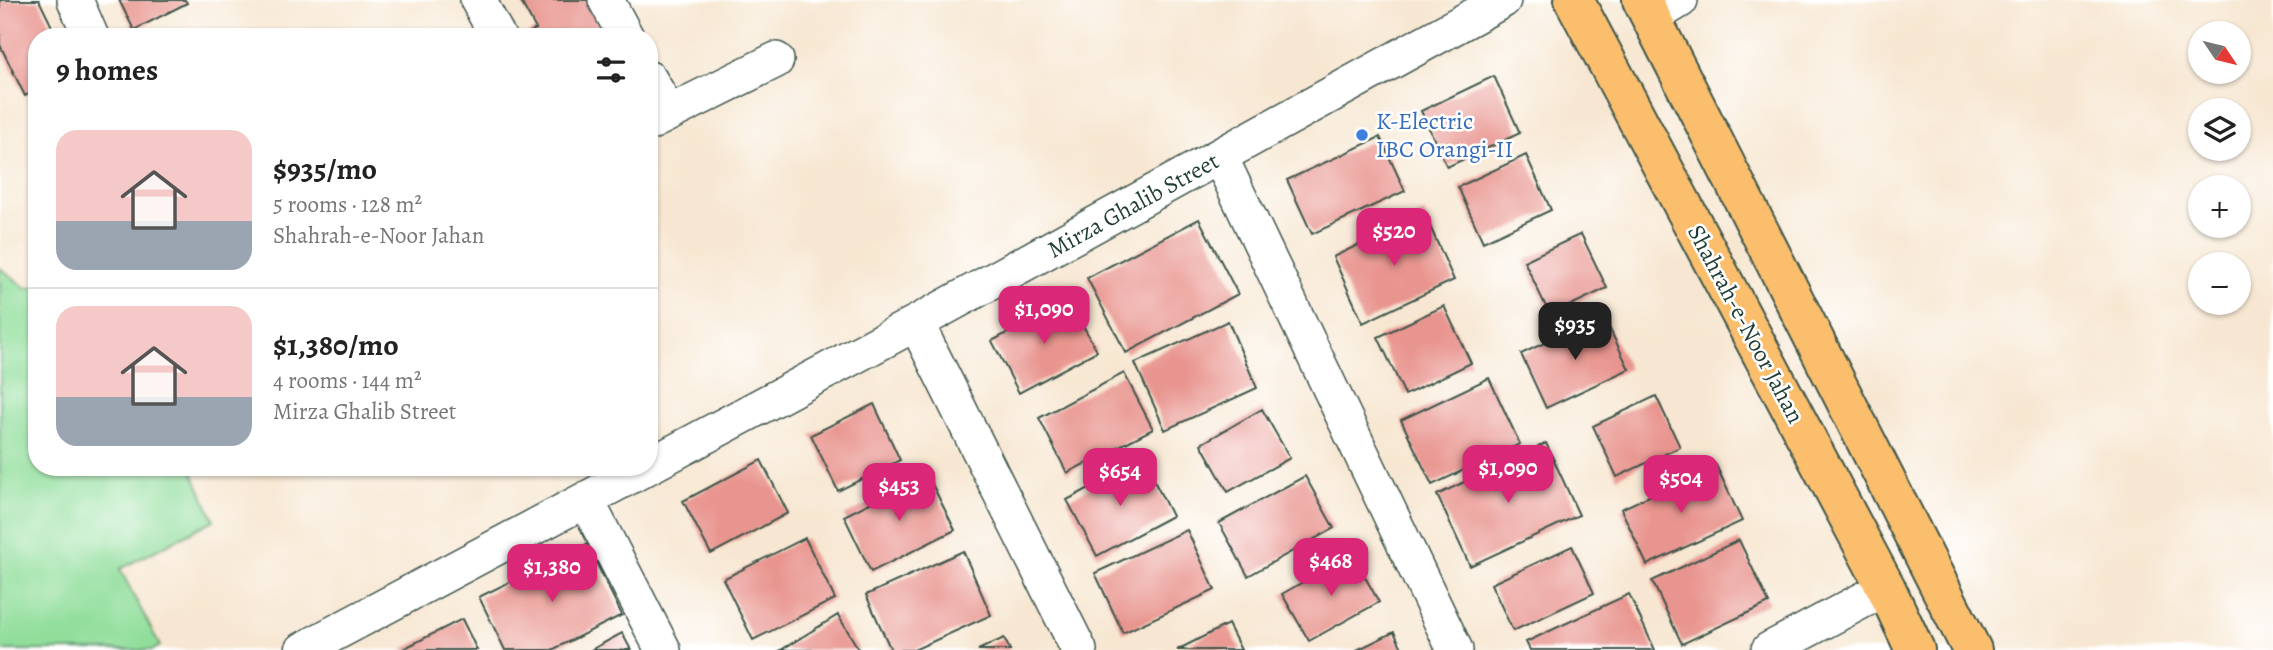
<!DOCTYPE html>
<meta charset="utf-8">
<style>
:root{--surface:#fff;--page:#f6f6f6;--text:#222;--muted:#767676;--line:#e0e0e0;--accent:#db2777}
body{margin:0;font-family:Alegreya,serif;background:var(--page);color:var(--text);height:100vh;display:flex;flex-direction:column;font-size:26px;white-space:nowrap}
*{box-sizing:border-box;margin:0}
p{font-size:23px;color:var(--muted)}
.icon{flex:none;width:38px;height:38px;fill:none;stroke:currentColor;stroke-width:2;stroke-linecap:round;stroke-linejoin:round}
.map{position:relative;flex:1;overflow:hidden}
.panel{position:absolute;left:28px;top:28px;width:630px;height:448px;display:flex;flex-direction:column;background:var(--surface);border-radius:28px;box-shadow:0 2px 5px #0004}
.panel>*{flex:none}
.needle{width:46px;rotate:125deg}
.buttons{position:absolute;left:2188px;top:21px;display:grid;gap:14px}
.buttons a{display:grid;place-items:center;width:63px;height:63px;border-radius:50%;background:var(--surface);box-shadow:0 2px 5px #0004;font-size:35px}
.price{position:absolute;translate:-50% -60px;padding:0 16px;border-radius:14px;background:var(--accent);color:#fff;font-size:23px;line-height:46px;filter:drop-shadow(0 2px 4px #0008)}
.price::after{content:'';position:absolute;left:50%;top:42px;width:21px;height:16px;margin-left:-10px;background:inherit;clip-path:polygon(0 0,100% 0,50% 100%)}
.price.on{background:#222;color:#fff}
ul{padding:0;list-style:none}
li{display:flex;align-items:center;gap:21px;height:175px;padding:0 28px}
li+li{border-top:2px solid var(--line)}
li span{display:grid;place-items:center;flex:none;width:196px;height:140px;border-radius:21px;color:#555}
li>.icon{margin-inline-start:auto}
span .icon{width:84px;height:84px;fill:#fffc;stroke-width:1}
li b{font-size:30px}
h2{display:flex;justify-content:space-between;align-items:center;height:84px;padding:0 28px;font-size:30px}
.map>svg:first-child{display:block}
.green{fill:#91de9b;stroke:#588e68;stroke-width:2}
.building{fill:#e9958f}
.lines{fill:none;stroke-linecap:round;stroke-linejoin:round}
.minor-casing{stroke:#3f564c;stroke-width:38}
.major-casing{stroke:#3f564c;stroke-width:42}
.minor{stroke:#fff;stroke-width:35}
.major{stroke:#fabe6d;stroke-width:38}
.shop-dot{fill:#3f7fe0;stroke:#fff;stroke-width:2.5}
.labels{text-anchor:middle;stroke-width:5;stroke-linejoin:round;paint-order:stroke}
.shop-label{font-size:24px;fill:#366cbe;stroke:#fff;text-anchor:start}
.street-label{font-size:24px;fill:#1f3d34;stroke:#fff}
</style>
<div class="map">
<svg width="2273" height="650" viewBox="0 0 2273 650">
<rect width="100%" height="100%" fill="#fff"/>
<filter id="ink" filterUnits="userSpaceOnUse"><feTurbulence type="fractalNoise" baseFrequency=".0143" numOctaves="2"/><feDisplacementMap in="SourceGraphic" scale="14" xChannelSelector="R" yChannelSelector="G"/><feConvolveMatrix kernelMatrix="1 2 1 2 8 2 1 2 1" color-interpolation-filters="sRGB"/></filter>
<filter id="wash" filterUnits="userSpaceOnUse"><feTurbulence type="fractalNoise" baseFrequency=".00686" numOctaves="4" result="noise"/><feDisplacementMap in="SourceGraphic" scale="28" xChannelSelector="R" yChannelSelector="G"/><feGaussianBlur stdDeviation="1.57" result="paint"/><feColorMatrix in="noise" values="0 0 0 0 0 0 0 0 0 0 0 0 0 0 0 0 0 1.4 0 .05"/><feComposite in="paint" operator="in"/></filter>
<g filter="url(#wash)">
<rect width="100%" height="100%" fill="#f7e7d2"/>
<path class="green" d="M0 268 26 288 37 287V467H190L214 520 120 569 160 646 153 650H0Z"/>
<g id="blocks">
<path class="building" d="M0 0H39L57 37H37V90L25 96 0 45Z
M119 0H185L187 3 134 30Z
M520 0H589L609 37H521L536 29Z
M1494 76 1520 133 1447 167 1421 111Z
M1380 137 1405 191 1312 234 1287 180Z
M1526 155 1551 210 1483 242 1458 187Z
M1424 213 1454 280 1363 323 1333 257Z
M1199 219 1238 294 1126 353 1087 278Z
M1581 234 1607 288 1550 315 1524 261Z
M1069 300 1097 351 1019 393 992 341Z
M1444 306 1471 363 1405 395 1378 337Z
M1603 315 1629 369 1546 408 1521 354Z
M1228 321 1257 388 1165 430 1135 363Z
M1124 373 1153 429 1067 473 1039 418Z
M1489 378 1520 444 1432 485 1401 420Z
M1656 396 1680 447 1617 477 1593 426Z
M874 404 900 460 838 491 811 435Z
M1262 409 1290 458 1228 492 1201 444Z
M1546 443 1579 515 1470 566 1437 495Z
M1143 459 1172 516 1097 556 1067 500Z
M761 460 788 513 711 554 683 501Z
M1716 465 1742 521 1647 565 1621 509Z
M927 474 955 530 871 572 844 516Z
M1305 476 1334 528 1248 576 1219 523Z
M1187 530 1215 590 1123 633 1095 573Z
M805 538 835 599 753 640 723 579Z
M1739 540 1769 603 1682 644 1652 581Z
M587 544 622 615 552 650H505L479 597Z
M1572 546 1594 593 1513 631 1491 584Z
M963 551 991 615 914 650H891L866 595Z
M1352 554 1379 602 1309 641 1282 594Z
M1629 594 1655 650H1530L1526 642Z
M838 615 859 650H781Z
M462 619 477 650H401Z
M1228 624 1241 650H1177Z
M1394 632 1403 650H1357Z
M622 633 631 650H591Z
M1004 638 1010 650H978Z"/>
</g>
</g>
<g filter="url(#ink)">
<use href="#blocks" fill-opacity="0" stroke="#3f564c" stroke-width="2"/>
<g class="lines">
<g class="minor-casing">
<path id="minor" d="M75 0 91 37
M478 0 498 37
M606 0 626 37
M1650 18 1680 0
M649 79 669 113
M649 123 776 60
M1220 157 1455 650
M916 323 1079 650
M649 466 916 323 1503 0
M586 500 663 650
M303 650 647 467
M1769 650 1886 588"/>
</g>
<g class="major-casing">
<path id="major" d="M1574 0 1886 588 1915 650
M1642 0 1972 650"/>
</g>
<use href="#minor" class="minor"/>
<use href="#major" class="major"/>
</g>
</g>
<circle class="shop-dot" cx="1362" cy="135" r="7"/>
<g class="labels">
<g class="shop-label">
<text x="1376" y="129">K-Electric<tspan x="1376" dy="28">IBC Orangi-II</tspan></text>
</g>
<g class="street-label">
<text transform="translate(1133 205) rotate(-29)" y="8">Mirza Ghalib Street</text>
<text transform="translate(1746 324) rotate(62)" y="8">Shahrah-e-Noor Jahan</text>
</g>
</g>
</svg>
<div class="buttons">
<a><svg class="needle" viewBox="-14 -14 28 28"><path d="M0-13l5 13h-10z" fill="#e53935"/><path d="M0 13l5-13h-10z" fill="#767676"/></svg></a>
<a><svg class="icon" aria-label="layers" viewBox="0 0 24 24"><path d="M12 4l9 5-9 5-9-5zM3 14l9 5 9-5"/></svg></a>
<a>+</a>
<a>−</a>
</div>
<b class="price" style="left:1394px;top:268px">$520</b>
<b class="price" style="left:1044px;top:346px">$1,090</b>
<b class="price on" style="left:1575px;top:362px">$935</b>
<b class="price" style="left:1508px;top:505px">$1,090</b>
<b class="price" style="left:1120px;top:508px">$654</b>
<b class="price" style="left:1681px;top:515px">$504</b>
<b class="price" style="left:899px;top:523px">$453</b>
<b class="price" style="left:1331px;top:598px">$468</b>
<b class="price" style="left:552px;top:604px">$1,380</b>
<section class="panel">
<h2>9 homes<svg class="icon" aria-label="filters" viewBox="0 0 24 24"><path d="M4 7h16M4 17h16"/><circle cx="9" cy="7" r="2"/><circle cx="15" cy="17" r="2"/></svg></h2>
<ul>
<li><span style="background:linear-gradient(#f6c9c9 65%,#9aa5b1 0)"><svg class="icon" aria-label="home" viewBox="0 0 24 24"><path d="M3 11l9-7 9 7M6 9v11h12V9"/></svg></span><div><b>$935/mo</b><p>5 rooms · 128 m²</p><p>Shahrah-e-Noor Jahan</p></div></li>
<li><span style="background:linear-gradient(#f6c9c9 65%,#9aa5b1 0)"><svg class="icon" aria-label="home" viewBox="0 0 24 24"><path d="M3 11l9-7 9 7M6 9v11h12V9"/></svg></span><div><b>$1,380/mo</b><p>4 rooms · 144 m²</p><p>Mirza Ghalib Street</p></div></li>
</ul>
</section>
</div>
